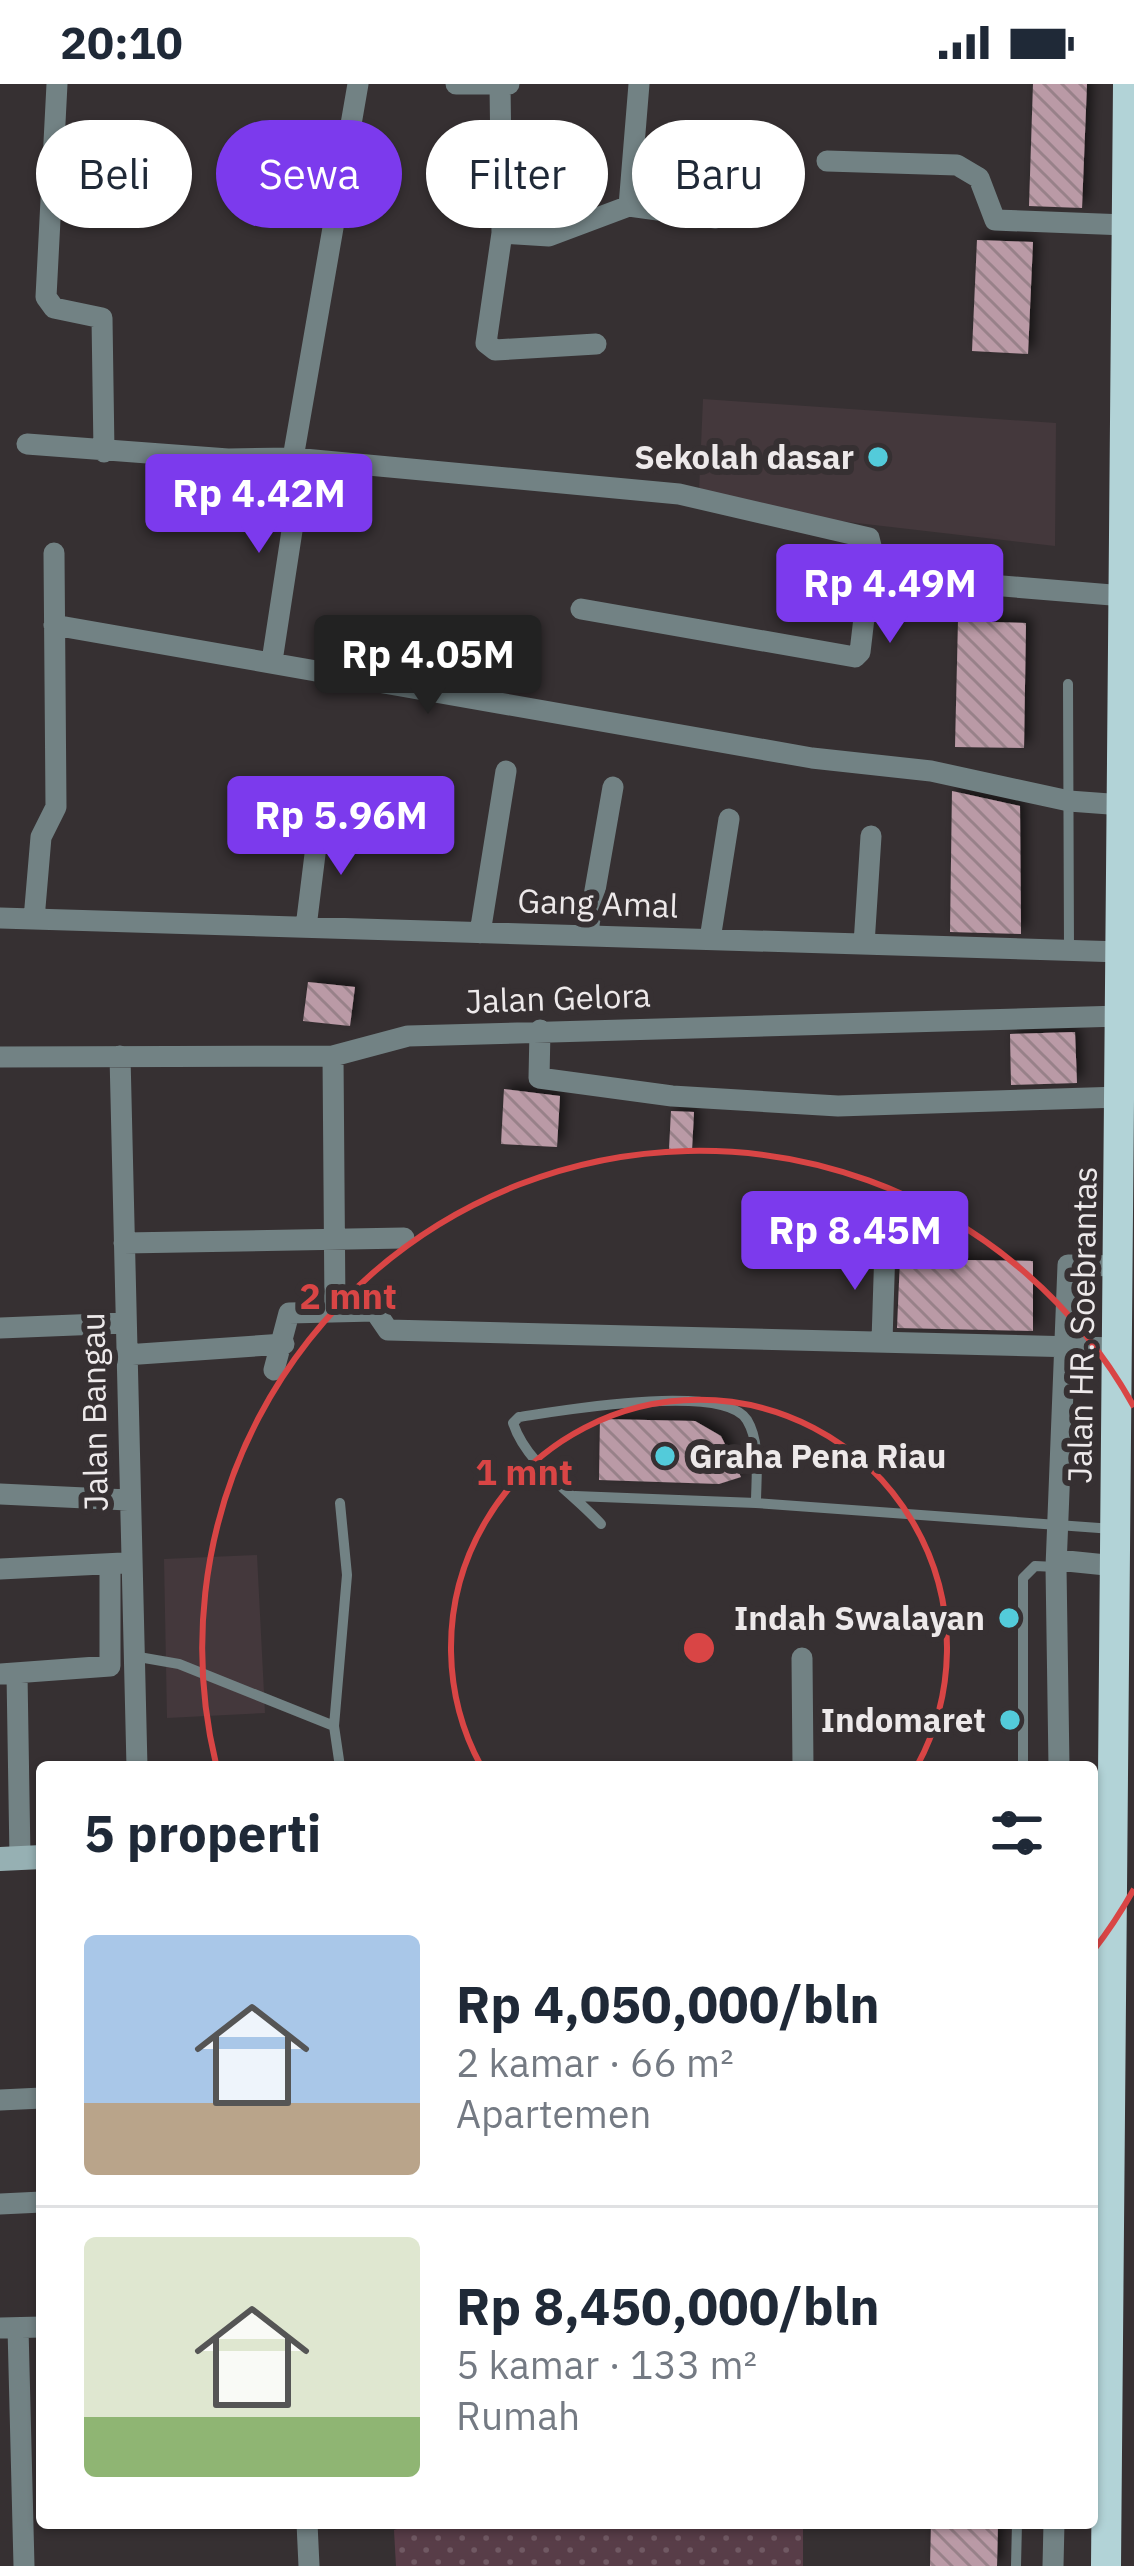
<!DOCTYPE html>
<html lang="id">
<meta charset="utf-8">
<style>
:root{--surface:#fff;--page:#f2f2f3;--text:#1f2937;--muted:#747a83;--line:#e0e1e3;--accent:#7c3aed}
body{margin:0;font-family:"IBM Plex Sans",sans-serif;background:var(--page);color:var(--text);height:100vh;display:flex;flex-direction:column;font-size:45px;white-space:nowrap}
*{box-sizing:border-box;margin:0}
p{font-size:39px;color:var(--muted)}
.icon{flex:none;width:66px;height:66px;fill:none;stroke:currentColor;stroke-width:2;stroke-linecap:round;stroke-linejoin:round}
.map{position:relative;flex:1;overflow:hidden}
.sheet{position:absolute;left:36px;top:1677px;width:1062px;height:768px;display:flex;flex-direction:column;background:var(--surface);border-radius:12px;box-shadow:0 3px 9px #0004}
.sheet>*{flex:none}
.guide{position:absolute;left:36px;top:36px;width:1062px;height:108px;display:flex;gap:24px}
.price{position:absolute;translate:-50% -102px;padding:0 27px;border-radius:12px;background:var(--accent);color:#fff;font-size:39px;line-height:78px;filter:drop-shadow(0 3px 6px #0008)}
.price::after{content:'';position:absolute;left:50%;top:72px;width:36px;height:27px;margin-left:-18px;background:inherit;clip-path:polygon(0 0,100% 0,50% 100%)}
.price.selected{background:#222;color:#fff}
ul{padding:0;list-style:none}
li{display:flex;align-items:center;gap:36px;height:300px;padding:0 48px}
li+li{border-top:3px solid var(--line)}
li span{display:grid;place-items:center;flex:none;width:336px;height:240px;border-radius:12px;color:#555}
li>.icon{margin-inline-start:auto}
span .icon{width:144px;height:144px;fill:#fffc;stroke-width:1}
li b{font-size:51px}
h2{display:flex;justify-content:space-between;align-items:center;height:144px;padding:0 48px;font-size:51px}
.tag{padding:0 42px;border-radius:54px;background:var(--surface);box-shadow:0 3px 9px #0004;font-size:42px;line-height:108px}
.tag.selected{background:var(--accent);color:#fff}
.status{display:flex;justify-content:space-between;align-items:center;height:84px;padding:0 60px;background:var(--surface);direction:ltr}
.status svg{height:33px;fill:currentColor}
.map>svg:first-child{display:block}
.built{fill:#44383c}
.park{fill:url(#park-dots)}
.building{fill:url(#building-back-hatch);filter:url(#shadow)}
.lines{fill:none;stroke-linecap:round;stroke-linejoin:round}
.lane{stroke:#728284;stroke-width:10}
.street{stroke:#728284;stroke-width:21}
.secondary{stroke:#96b0b3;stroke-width:24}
.primary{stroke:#b2d3d7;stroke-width:30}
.ring{fill:none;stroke:#d94545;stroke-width:6}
.poi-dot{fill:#53cbda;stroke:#363032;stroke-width:4.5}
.labels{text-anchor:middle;stroke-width:12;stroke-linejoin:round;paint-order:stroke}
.poi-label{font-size:33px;font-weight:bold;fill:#ede9ea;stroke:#363032;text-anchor:end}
.street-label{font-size:33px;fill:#ede9ea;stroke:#363032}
.centre{fill:#d94545;stroke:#363032;stroke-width:6}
.ring-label{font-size:36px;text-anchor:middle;font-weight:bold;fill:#d94545;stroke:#363032;stroke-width:12;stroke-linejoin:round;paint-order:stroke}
</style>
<div class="status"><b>20:10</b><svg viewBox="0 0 49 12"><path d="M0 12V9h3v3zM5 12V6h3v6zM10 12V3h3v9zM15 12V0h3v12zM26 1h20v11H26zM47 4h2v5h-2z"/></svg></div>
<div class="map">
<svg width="1134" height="2482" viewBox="0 0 1134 2482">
<defs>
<pattern id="park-dots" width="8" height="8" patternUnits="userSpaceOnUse" patternTransform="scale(3)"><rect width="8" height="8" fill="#583d48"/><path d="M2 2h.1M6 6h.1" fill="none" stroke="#705963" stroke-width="1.8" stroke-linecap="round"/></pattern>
<pattern id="building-back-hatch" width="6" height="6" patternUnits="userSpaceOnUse" patternTransform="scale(3)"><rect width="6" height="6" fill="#ba9aa6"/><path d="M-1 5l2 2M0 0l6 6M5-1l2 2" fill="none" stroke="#988189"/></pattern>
<filter id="shadow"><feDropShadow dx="5.5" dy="-5.5" stdDeviation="6" flood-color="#0009"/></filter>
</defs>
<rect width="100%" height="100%" fill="#363032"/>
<path class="built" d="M703 315 1056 339 1055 462 814 434 699 408Z
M257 1471 265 1629 167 1634 164 1475Z"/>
<path class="park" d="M414 2439H803V2482H396L394 2446Z"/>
<path class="building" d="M1033 0H1087L1082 124 1029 122Z
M977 156 1033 158 1028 270 972 267Z
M958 537 1026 539 1024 664 955 663Z
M952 707 1020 722 1021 850 950 848Z
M308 898 355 903 350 942 303 937Z
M1075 948 1077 999 1011 1001 1010 950Z
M504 1005 560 1012 557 1063 501 1060Z
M671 1027 694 1028 692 1066 669 1065Z
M900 1175 1033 1177V1247L897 1244Z
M600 1335 695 1337 721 1352 741 1393 719 1400 599 1396Z
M931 2439H998L997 2482H930Z"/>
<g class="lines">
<path class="lane" d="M1068 600 1069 866
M575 1412 756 1419
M601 1440C572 1408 527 1381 513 1339L519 1333C559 1327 723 1298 747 1336 761 1359 756 1394 756 1419L1113 1445
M133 1572 179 1580 334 1642 340 1683
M334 1642 347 1491 340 1419
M1023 1683V1494L1035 1482 1056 1483
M1016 2482 1017 2439"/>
<path class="street" d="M57 0 46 213 54 224 102 234 104 368
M456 0H509
M500 1 502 149 486 259 495 266 596 260
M827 77 957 81 979 94 995 136 1126 141
M255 94 343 102
M629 122 716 134
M502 149 549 152 629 122 639 0
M27 360 228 375 293 374 679 410 869 454 872 466 860 568 855 573 581 525
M293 374 358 0
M869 491 1124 512
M54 541 812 674 931 687 1069 717 1123 721
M272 577 303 375
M0 834 1122 868
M34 835 41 753 56 723 54 469
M306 843 319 738
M480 849 506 687
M587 852 613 703
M710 855 729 735
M864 860 871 752
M540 946 539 994 672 1012 838 1022 1121 1013
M120 972 137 1683
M333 972 335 1226
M0 973 333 972 408 952 1121 932
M124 1159 404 1154
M0 1244 125 1239
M882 1257 885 1163
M125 1271 284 1260
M274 1286 289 1229 375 1227 388 1246 1118 1264
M0 1410 128 1416
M1057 1476 1116 1482
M0 1485 123 1479
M802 1574 803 1683
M0 1590 110 1582V1480
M17 1590 20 1774
M1059 1683 1056 1483 1068 1181 1119 1182
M0 2016 42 2014
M0 2120 42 2118
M0 2244 42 2243
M18 2244 24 2482
M307 2439 309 2482
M1053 2482 1054 2439"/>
<path class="secondary" d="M0 1775 42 1773"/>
<path class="primary" d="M1106 2482 1128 0"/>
</g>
<g class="ring">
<path d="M481 1682A248 248 0 1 1 917 1682"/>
<path d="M1134 1805A497 497 0 0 1 1093 1867M216 1680A497 497 0 0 1 1134 1323"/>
</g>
<g class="poi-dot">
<circle cx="878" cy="373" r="12"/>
<circle cx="665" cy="1372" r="12"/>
<circle cx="1009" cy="1534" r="12"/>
<circle cx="1010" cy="1636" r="12"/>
</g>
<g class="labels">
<g class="poi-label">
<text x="854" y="385">Sekolah dasar</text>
<text x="689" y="1384" text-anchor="start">Graha Pena Riau</text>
<text x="985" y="1546">Indah Swalayan</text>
<text x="986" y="1648">Indomaret</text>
</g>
<g class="street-label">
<text transform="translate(598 819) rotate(2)" y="12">Gang Amal</text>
<text transform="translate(558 914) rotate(-2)" y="12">Jalan Gelora</text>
<text transform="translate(1082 1241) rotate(-89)" y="12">Jalan HR. Soebrantas</text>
<text transform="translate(94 1328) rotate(-91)" y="12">Jalan Bangau</text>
</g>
</g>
<circle cx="699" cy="1564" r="18" class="centre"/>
<g class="ring-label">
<text x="348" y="1225">2 mnt</text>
<text x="524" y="1401">1 mnt</text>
</g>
</svg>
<b class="price" style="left:259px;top:472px">Rp 4.42M</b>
<b class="price" style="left:890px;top:562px">Rp 4.49M</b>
<b class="price selected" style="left:428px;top:633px">Rp 4.05M</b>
<b class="price" style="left:341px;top:794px">Rp 5.96M</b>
<b class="price" style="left:855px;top:1209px">Rp 8.45M</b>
<div class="guide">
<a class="tag">Beli</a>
<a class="tag selected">Sewa</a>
<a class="tag">Filter</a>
<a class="tag">Baru</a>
</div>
<section class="sheet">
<h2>5 properti<svg class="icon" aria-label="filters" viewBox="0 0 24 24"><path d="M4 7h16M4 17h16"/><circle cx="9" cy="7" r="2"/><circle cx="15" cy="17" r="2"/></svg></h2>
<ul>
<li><span style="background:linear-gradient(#a9c7e8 70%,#b9a48a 0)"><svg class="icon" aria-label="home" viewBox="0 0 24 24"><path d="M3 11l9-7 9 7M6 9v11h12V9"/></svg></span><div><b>Rp 4,050,000/bln</b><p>2 kamar · 66 m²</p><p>Apartemen</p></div></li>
<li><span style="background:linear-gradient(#dfe7d0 75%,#8fb573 0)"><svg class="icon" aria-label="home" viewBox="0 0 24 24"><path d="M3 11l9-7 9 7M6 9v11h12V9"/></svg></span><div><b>Rp 8,450,000/bln</b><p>5 kamar · 133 m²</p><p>Rumah</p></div></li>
</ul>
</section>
</div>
